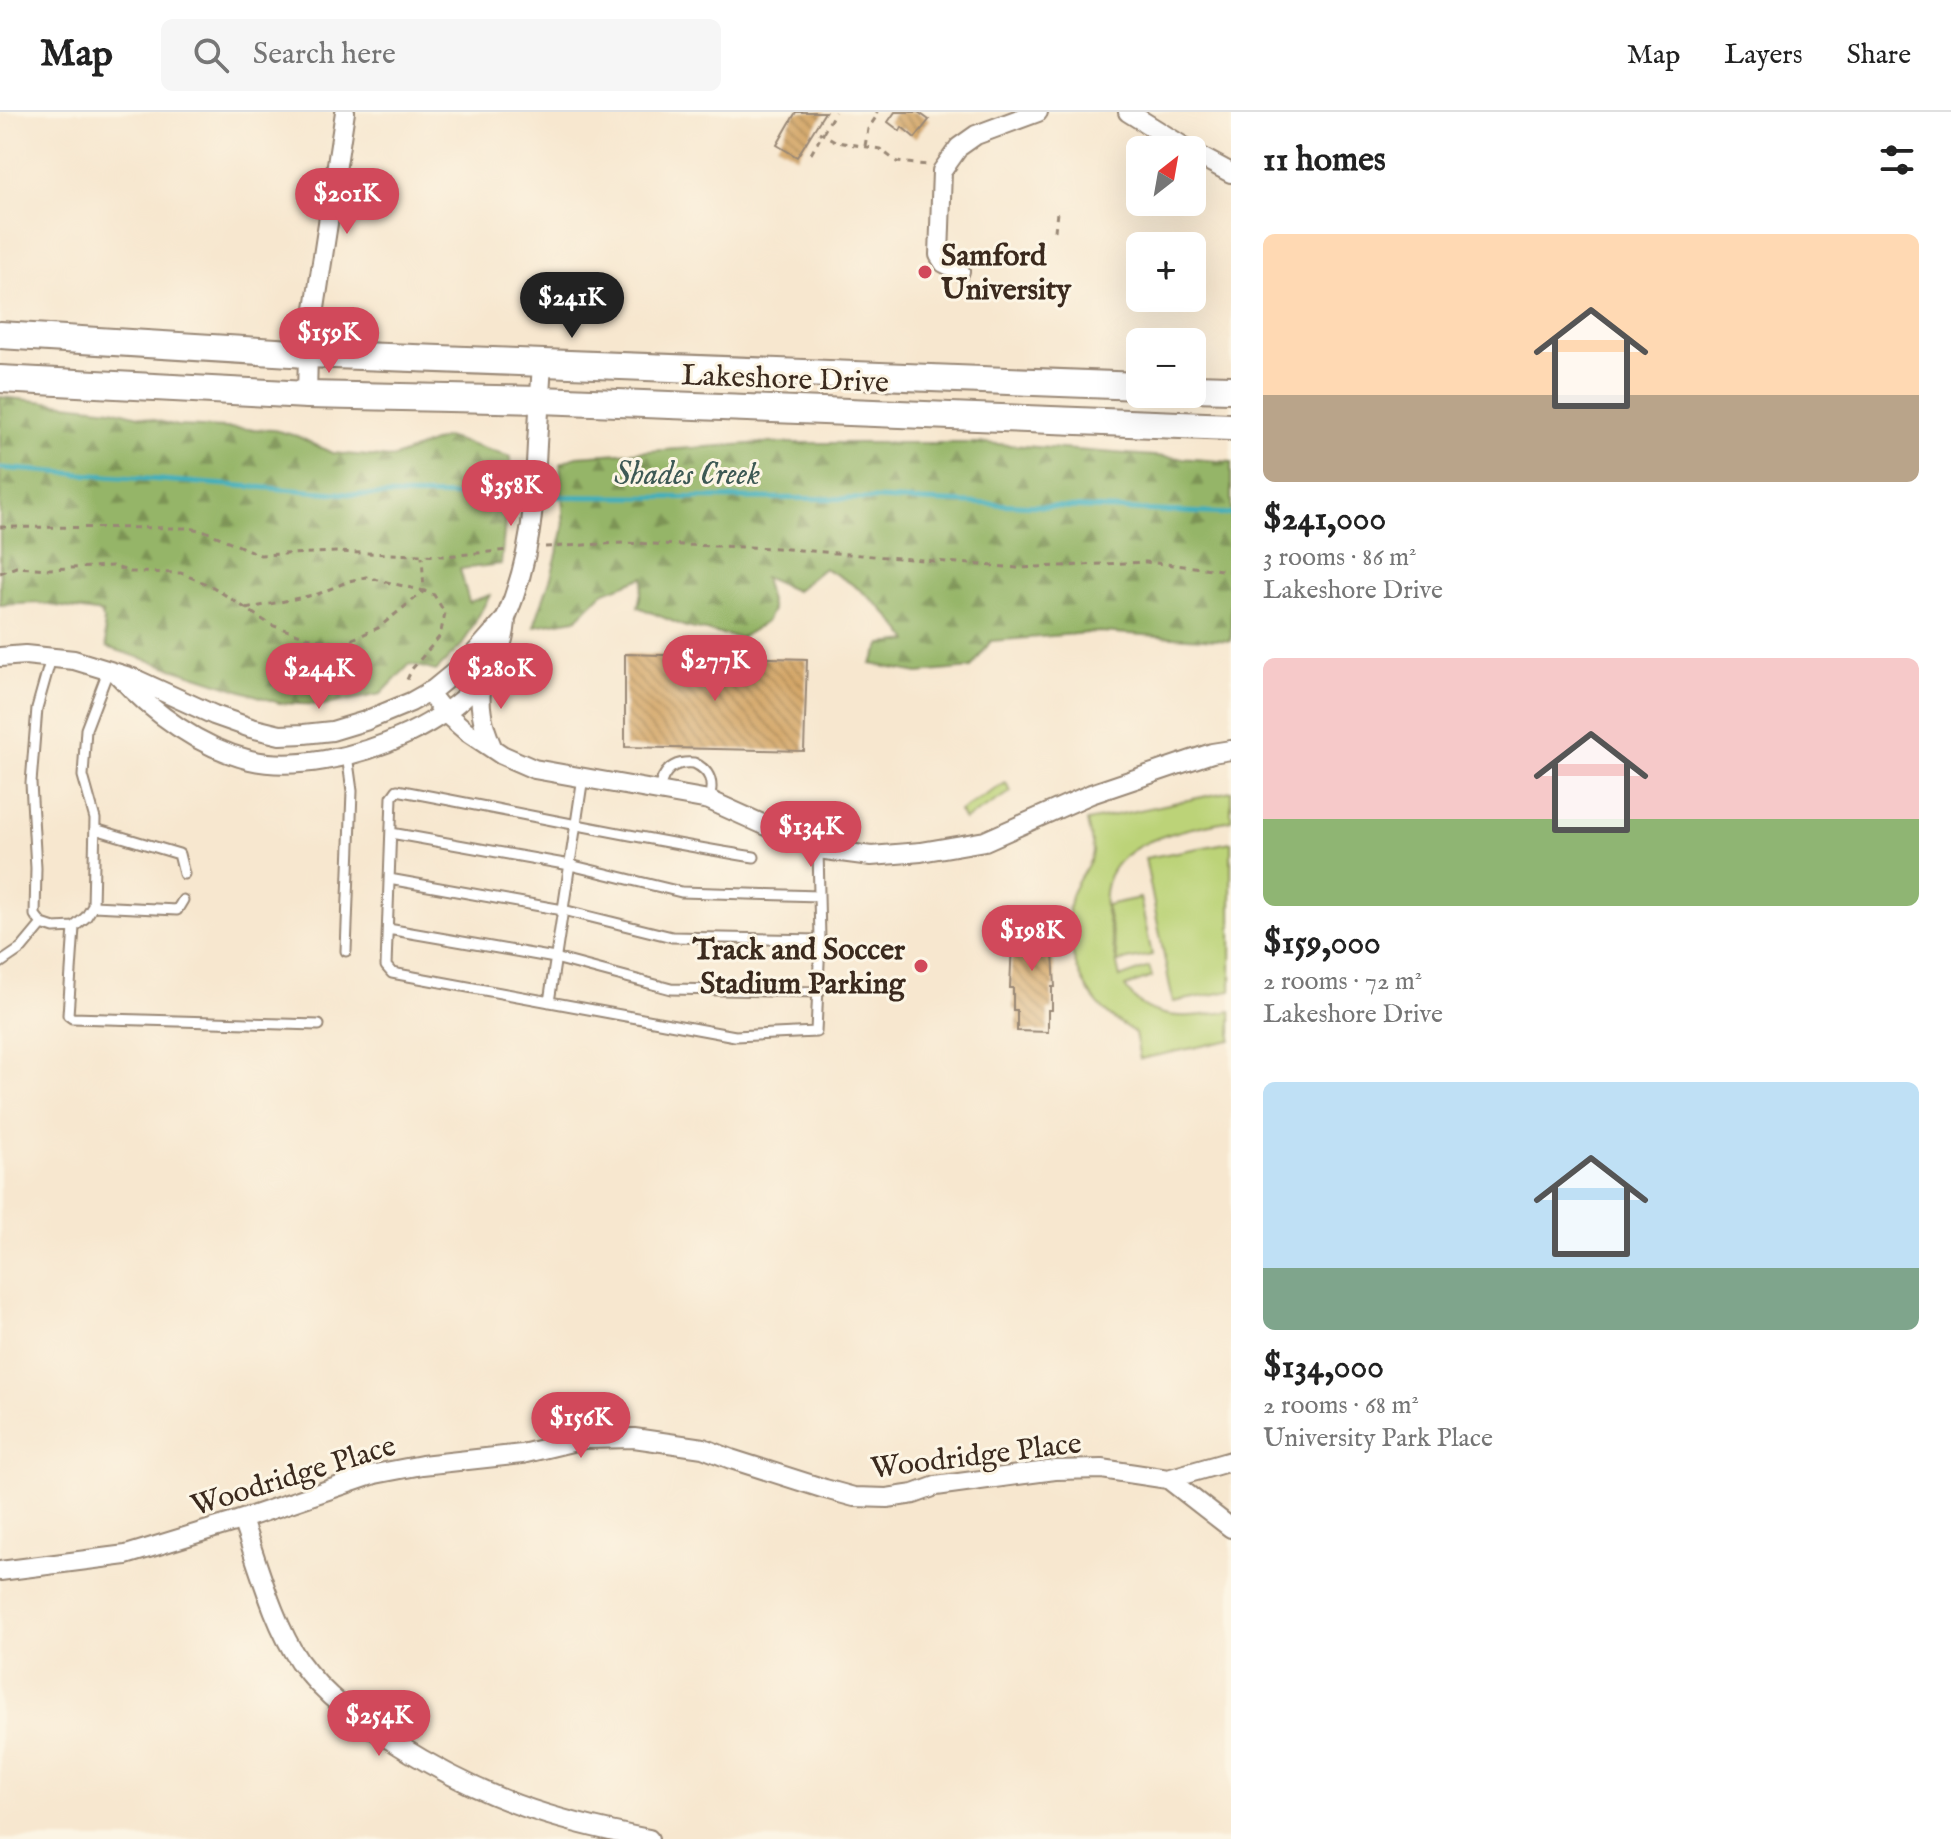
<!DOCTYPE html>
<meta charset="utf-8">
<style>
:root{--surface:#fff;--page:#f6f6f6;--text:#222;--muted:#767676;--line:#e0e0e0;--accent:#d1495b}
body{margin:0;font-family:"IM FELL English",serif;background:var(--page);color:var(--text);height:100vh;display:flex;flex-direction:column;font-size:30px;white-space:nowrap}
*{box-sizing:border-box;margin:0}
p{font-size:26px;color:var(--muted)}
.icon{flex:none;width:44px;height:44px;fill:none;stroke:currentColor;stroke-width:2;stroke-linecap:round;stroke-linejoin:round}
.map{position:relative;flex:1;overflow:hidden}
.sheet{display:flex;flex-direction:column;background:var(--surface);width:720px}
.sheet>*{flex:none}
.needle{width:52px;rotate:31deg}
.fabs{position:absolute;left:1126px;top:24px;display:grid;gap:16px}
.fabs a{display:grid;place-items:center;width:80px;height:80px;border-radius:12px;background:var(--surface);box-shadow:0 8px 32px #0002;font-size:40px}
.price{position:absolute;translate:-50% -68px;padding:0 18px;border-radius:28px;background:var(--accent);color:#fff;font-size:26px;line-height:52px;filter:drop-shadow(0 2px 4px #0008)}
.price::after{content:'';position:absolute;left:50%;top:48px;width:24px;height:18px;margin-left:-12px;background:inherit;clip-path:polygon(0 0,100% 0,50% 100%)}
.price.current{background:#222;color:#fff}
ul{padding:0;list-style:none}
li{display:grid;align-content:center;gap:16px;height:424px;padding:0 32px}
li span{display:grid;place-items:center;height:248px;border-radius:12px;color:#555}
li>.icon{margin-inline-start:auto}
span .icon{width:144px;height:144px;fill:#fffc;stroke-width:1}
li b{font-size:34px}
h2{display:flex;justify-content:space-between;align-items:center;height:96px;padding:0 32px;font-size:34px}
header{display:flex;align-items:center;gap:48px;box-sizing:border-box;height:112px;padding:0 40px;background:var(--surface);border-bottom:2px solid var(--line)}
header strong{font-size:38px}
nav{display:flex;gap:44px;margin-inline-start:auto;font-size:28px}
.search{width:560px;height:72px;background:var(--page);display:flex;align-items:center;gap:20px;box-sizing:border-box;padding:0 28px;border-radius:12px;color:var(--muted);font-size:30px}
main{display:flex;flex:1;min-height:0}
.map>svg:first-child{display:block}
.forest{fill:url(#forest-firs);stroke:#687043;stroke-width:2}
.garden{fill:#bcd378;stroke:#7c7e4b;stroke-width:2}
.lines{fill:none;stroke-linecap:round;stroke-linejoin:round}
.stream{stroke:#40afbc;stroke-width:5}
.building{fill:url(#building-back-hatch)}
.lane-casing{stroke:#998876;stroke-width:13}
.street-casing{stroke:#998876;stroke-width:22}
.secondary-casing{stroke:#998876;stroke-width:30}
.path{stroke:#998876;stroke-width:3;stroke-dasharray:6 6;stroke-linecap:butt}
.lane{stroke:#fff;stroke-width:9}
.street{stroke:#fff;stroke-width:18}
.secondary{stroke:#fff;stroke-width:26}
.street-bridge-casing{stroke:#998876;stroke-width:22;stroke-linecap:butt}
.street-bridge{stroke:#fff;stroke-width:18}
.poi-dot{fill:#d1495b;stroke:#fcf5e5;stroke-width:3}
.labels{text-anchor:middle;stroke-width:6;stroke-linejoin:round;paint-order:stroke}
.poi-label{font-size:30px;font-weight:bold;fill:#3b2a1e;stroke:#fcf5e5;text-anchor:start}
.street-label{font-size:30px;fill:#3b2a1e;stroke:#fcf5e5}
.water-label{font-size:32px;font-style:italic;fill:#3d5955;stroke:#fcf5e5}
</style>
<header>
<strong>Map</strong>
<div class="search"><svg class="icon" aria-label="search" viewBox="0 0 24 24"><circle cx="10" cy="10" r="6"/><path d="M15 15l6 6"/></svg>Search here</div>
<nav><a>Map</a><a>Layers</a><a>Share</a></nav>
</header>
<main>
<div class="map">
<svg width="1231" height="1727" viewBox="0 0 1231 1727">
<defs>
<pattern id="forest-firs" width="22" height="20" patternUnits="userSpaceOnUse" patternTransform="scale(2)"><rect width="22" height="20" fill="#95b568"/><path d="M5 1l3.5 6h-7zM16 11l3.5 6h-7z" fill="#7b9355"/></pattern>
<pattern id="building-back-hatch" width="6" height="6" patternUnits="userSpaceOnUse" patternTransform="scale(2)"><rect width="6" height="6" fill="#d3a566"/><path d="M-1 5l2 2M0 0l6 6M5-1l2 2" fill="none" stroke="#ac8753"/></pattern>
</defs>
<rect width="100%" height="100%" fill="#fcf5e5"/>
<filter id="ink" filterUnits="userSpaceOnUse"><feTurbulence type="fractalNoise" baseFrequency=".0125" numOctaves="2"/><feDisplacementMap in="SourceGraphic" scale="16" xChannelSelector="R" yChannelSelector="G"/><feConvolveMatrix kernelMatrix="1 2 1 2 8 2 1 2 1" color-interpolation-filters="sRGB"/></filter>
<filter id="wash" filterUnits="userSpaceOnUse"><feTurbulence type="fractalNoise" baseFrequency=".006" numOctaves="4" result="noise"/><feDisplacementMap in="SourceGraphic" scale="32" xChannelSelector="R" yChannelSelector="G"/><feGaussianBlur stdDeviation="1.8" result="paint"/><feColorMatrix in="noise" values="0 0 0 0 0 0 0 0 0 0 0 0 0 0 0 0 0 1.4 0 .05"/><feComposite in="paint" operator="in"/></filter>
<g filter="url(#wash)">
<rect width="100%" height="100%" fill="#f7e7cf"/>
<path class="forest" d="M0 285 112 297 177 314 274 318 297 324 332 341 392 346 446 325 511 345 501 452 460 457 469 490 490 483 463 532 436 559 410 552 381 582 324 593 279 591 107 535 102 501 37 491 0 493Z
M764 331H984L1231 350V529L1100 520 991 529 971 556 918 561 871 552 882 532 909 529C887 497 859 473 824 456L796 479 764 465 772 498 766 510 740 526 686 515 638 495 644 465 602 481 576 507 534 514 551 465 564 415 560 352 577 344Z"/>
<path class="garden" d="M1006 671 1011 680 964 708 959 699Z
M1231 679V708C1184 718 1098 728 1105 795L1120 866 1149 855 1152 865 1125 875C1148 912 1194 906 1231 899V928L1140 947 1135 921C1127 915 1117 910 1109 903 1077 875 1062 826 1071 784 1075 770 1092 751 1093 740 1093 730 1088 718 1087 709Z
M1231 730V879L1173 890 1145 746Z
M1140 786 1152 843 1118 850 1106 793Z"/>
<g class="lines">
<path class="stream" d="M0 356 363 383 876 387 1231 402"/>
</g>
<g id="blocks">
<path class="building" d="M796 0H825L797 45 777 33Z
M895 0H918L929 8 915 26 902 15 900 19 888 10Z
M625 542 807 547 804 639 625 635Z
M1013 807H1051L1055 875H1052V898H1048V920L1017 919V898H1013V876H1010Z"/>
</g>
</g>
<g filter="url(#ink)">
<use href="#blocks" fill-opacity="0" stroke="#998876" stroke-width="2"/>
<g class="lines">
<g class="lane-casing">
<path id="lane" d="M51 546 37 596 31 671 36 756 35 803 42 812 54 816 74 815 86 805 93 794 95 707 83 664 86 617 108 559
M659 678C663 658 674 649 694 651 711 659 714 671 709 688
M95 717 179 742 184 762
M391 721 570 753 681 780 819 784
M754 745C635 726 516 700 397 678L392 685 386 854 392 861 735 924 816 920 820 828 818 737
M389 767 563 798 672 825 820 828
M93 794 177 798 183 788
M74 815 68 903 72 906 319 913
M388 817 555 846 671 877 819 880
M346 839 352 679 347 643
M0 851 22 836 42 812
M549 890 583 665"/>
</g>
<g class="street-casing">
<path id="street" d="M1128 0 1189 38
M1192 40 1231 61
M960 159 944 151 939 143 942 59 959 35 976 23 1038 0
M307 283 308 242 345 0
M537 332 542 251
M0 545 25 543 74 548 133 566 214 603 251 616 280 623 304 622 332 619 365 609 411 590 434 577 467 550 506 506
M118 563C153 601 199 635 250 648 332 668 504 605 506 506
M482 566C478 593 482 612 493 637
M428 580 444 600 466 619 502 643 534 657 709 688 818 737 871 744 921 740 985 729 1091 682 1212 641 1231 638
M1168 1367 1231 1416
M242 1408C258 1452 273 1510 299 1549 325 1585 358 1608 395 1631 482 1686 549 1708 649 1727
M0 1459 126 1443 231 1411 375 1362 422 1353 522 1342 584 1327 634 1326 703 1336 731 1347 825 1377 854 1385 887 1386 914 1382 936 1374 1055 1358 1102 1357 1168 1367 1231 1349"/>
</g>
<g class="secondary-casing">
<path id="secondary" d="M0 223 308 242 1140 274
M0 267 307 283 540 288 1231 315
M1192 276 1231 277"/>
</g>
<path class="path" d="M819 20 837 30 880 37 897 50 927 53
M865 34 868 17 878 2 876 0
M811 42 835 0
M1055 119 1057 100
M0 415 189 416 205 419 260 443 336 440 446 444 510 438
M545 435 623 431 777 436 1017 456 1146 450 1231 459
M0 461 16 455 50 457 113 454 130 460 181 461 213 475 271 513 307 525 341 532 378 516 424 479 434 483 445 501 440 524 412 557 405 572
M246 497 318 482 349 469 366 465 424 479 422 444"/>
<use href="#lane" class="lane"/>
<use href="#street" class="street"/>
<use href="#secondary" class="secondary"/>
<g class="street-bridge-casing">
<path id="street-bridge" d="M506 506C531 445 534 397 537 332"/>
</g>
<use href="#street-bridge" class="street-bridge"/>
</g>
</g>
<g class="poi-dot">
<circle cx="925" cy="160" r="8"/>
<circle cx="921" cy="854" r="8"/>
</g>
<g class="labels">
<g class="poi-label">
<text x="941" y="153">Samford<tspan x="941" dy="34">University</tspan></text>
<text x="905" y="847" text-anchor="end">Track and Soccer<tspan x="905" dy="34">Stadium Parking</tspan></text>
</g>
<g class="street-label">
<text transform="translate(785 266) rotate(2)" y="10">Lakeshore Drive</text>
<text transform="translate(976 1343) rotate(-7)" y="10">Woodridge Place</text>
<text transform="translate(293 1363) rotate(-17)" y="10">Woodridge Place</text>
</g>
<g class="water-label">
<text x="687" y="372">Shades Creek</text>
</g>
</g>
</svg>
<div class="fabs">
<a><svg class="needle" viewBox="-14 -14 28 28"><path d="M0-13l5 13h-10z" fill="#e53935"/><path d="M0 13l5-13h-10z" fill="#767676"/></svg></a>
<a>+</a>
<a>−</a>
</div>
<b class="price" style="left:347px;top:124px">$201K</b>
<b class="price current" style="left:572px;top:228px">$241K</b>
<b class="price" style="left:329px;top:263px">$159K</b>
<b class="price" style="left:511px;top:416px">$358K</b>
<b class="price" style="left:715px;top:591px">$277K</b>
<b class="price" style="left:319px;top:599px">$244K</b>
<b class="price" style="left:501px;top:599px">$280K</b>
<b class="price" style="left:811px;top:757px">$134K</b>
<b class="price" style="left:1032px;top:861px">$198K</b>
<b class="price" style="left:581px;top:1348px">$156K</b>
<b class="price" style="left:379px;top:1646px">$254K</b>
</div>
<section class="sheet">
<h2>11 homes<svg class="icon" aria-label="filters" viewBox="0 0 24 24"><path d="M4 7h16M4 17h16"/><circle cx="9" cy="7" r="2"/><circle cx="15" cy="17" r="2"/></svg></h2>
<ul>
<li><span style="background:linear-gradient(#ffd9b3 65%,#b9a48a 0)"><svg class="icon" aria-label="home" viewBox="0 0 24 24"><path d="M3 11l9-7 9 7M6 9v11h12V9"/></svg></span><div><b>$241,000</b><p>3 rooms · 86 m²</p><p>Lakeshore Drive</p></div></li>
<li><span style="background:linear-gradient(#f6c9c9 65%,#8fb573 0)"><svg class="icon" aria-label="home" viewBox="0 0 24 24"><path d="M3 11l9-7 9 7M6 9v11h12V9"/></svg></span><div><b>$159,000</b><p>2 rooms · 72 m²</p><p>Lakeshore Drive</p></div></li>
<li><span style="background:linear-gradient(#bfe0f5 75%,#7fa58c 0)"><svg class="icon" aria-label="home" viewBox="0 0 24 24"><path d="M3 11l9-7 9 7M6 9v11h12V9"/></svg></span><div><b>$134,000</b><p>2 rooms · 68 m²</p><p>University Park Place</p></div></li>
</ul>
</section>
</main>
